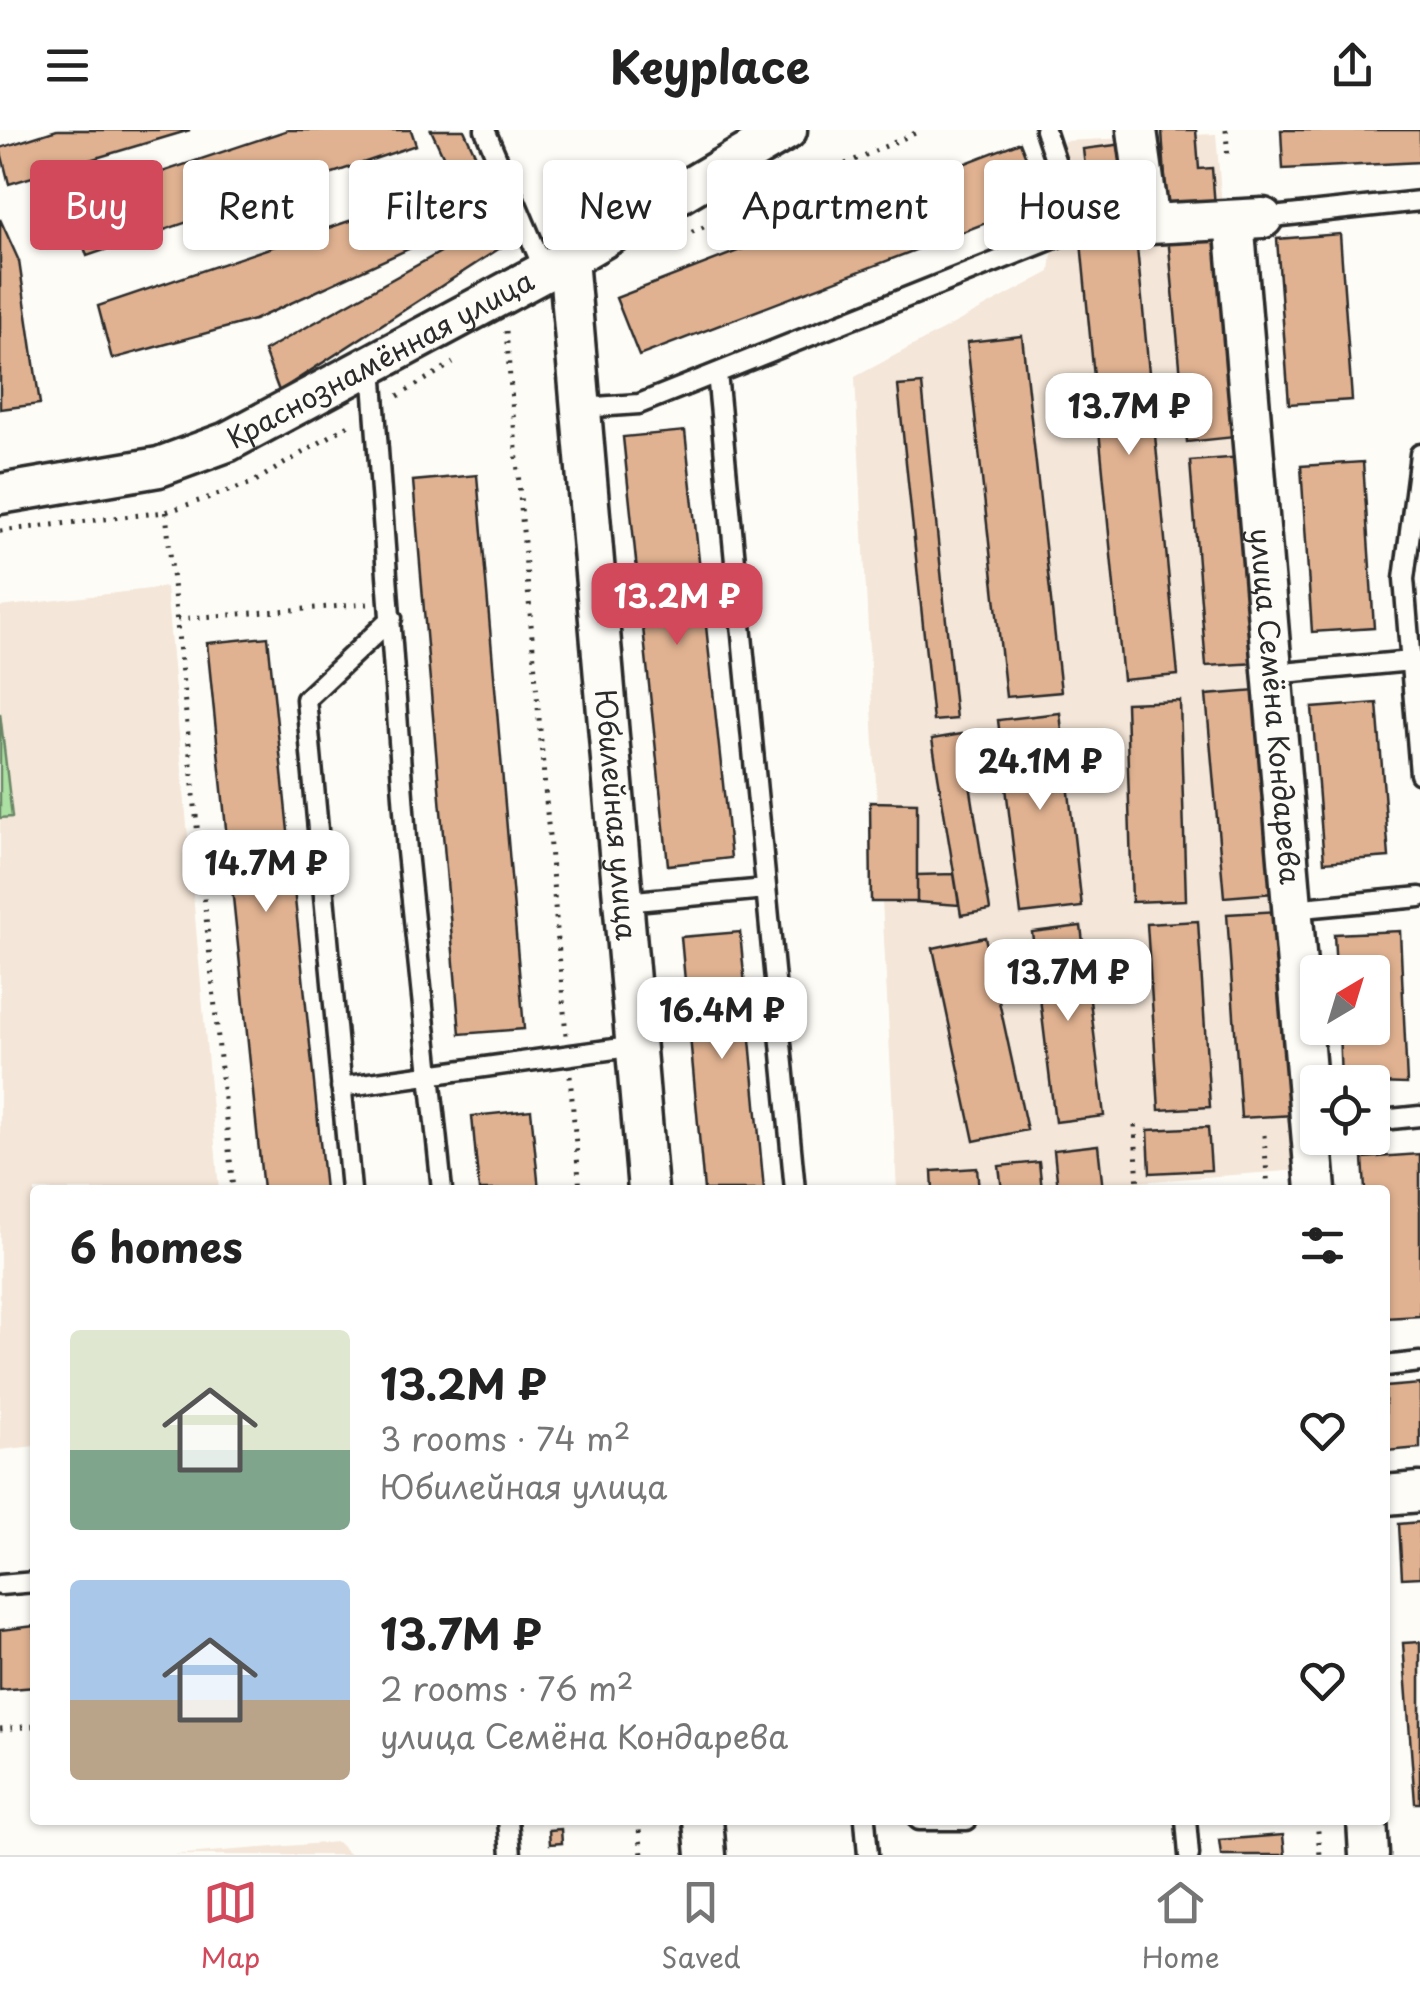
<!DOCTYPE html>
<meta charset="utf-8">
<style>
:root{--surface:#fff;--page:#f2f2f2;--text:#222;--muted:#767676;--line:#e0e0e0;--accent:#d1495b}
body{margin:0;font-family:"Playpen Sans",sans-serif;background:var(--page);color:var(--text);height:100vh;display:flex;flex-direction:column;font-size:38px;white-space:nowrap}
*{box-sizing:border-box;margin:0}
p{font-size:32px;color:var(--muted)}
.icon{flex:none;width:55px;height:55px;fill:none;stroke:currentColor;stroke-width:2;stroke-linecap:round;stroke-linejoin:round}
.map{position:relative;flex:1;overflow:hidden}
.details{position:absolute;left:30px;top:1055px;width:1360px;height:640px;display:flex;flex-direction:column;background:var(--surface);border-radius:10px;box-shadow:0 2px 8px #0004}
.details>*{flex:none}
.hud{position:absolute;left:30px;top:30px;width:1360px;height:90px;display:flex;gap:20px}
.needle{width:65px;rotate:38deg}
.controls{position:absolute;left:1300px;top:825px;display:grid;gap:20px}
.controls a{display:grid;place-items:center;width:90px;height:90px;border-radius:10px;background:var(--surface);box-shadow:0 2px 8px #0004;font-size:50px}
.price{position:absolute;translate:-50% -85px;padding:0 22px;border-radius:20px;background:#fff;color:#222;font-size:32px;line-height:65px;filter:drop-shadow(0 2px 5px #0008)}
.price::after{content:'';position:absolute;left:50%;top:60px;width:30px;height:22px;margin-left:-15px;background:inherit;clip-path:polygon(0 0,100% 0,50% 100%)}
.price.selected{background:var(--accent);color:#fff}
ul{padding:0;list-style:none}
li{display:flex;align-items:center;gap:30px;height:250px;padding:0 40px}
li span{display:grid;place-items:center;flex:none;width:280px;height:200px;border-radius:10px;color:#555}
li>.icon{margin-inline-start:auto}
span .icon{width:120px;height:120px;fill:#fffc;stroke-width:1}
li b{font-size:42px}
h2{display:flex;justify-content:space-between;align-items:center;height:120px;padding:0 40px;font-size:42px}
.pill{padding:0 35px;border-radius:10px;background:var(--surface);box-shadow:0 2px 8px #0004;font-size:35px;line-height:90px}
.pill.selected{background:var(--accent);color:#fff}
header{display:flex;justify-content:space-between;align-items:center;height:130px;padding:0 40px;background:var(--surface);font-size:45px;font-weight:700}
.tab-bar{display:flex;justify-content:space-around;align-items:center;height:140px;border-top:2px solid var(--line);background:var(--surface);font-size:28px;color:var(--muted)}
.tab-bar a{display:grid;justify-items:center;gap:5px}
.tab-bar .selected{color:var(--accent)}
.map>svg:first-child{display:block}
.built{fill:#f4e6d8}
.green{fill:#abe0a2;stroke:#6b8666;stroke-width:2.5}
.building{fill:#e0b291;stroke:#2b2b2b;stroke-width:2.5}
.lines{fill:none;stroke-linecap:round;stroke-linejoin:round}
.lane-casing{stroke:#2b2b2b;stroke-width:25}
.street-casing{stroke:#2b2b2b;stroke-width:45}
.path{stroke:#2b2b2b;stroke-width:5;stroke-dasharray:2.5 8;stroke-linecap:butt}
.lane{stroke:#fdfcf7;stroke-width:18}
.street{stroke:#fdfcf7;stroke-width:38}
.labels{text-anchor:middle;stroke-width:8;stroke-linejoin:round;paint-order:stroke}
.street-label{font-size:28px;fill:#2b2b2b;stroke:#fdfcf7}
</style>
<header><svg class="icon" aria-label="menu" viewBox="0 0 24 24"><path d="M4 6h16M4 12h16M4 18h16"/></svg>Keyplace<svg class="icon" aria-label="share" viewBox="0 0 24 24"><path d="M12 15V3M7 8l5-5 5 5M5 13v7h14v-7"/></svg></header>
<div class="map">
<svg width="1420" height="1725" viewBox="0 0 1420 1725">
<rect width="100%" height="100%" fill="#fdfcf7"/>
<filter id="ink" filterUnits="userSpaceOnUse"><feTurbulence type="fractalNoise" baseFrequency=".01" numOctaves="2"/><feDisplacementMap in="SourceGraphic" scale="20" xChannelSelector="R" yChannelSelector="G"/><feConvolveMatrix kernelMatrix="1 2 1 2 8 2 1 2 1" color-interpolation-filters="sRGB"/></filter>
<g filter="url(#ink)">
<path class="built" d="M1216 4 1301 1040 1124 1053V1060H897L855 247 1050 142 1064 11Z
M166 457 219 1060H35V1316L0 1320V477Z
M337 1712 350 1725H173Z"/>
<path class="green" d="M0 583 12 687 0 688Z"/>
<path class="building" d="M57 0H190L9 54 0 18Z
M288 0H411L416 15 87 126 69 73Z
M431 0H464L514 109 279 261 264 221 478 101Z
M1162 0H1196L1199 39 1212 38 1215 77 1167 80Z
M1281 0H1420V32L1283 39Z
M1020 12 1043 71 639 226 616 168Z
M1124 14 1132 86 1091 91 1083 19Z
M420 67 439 105 254 190 112 229 98 176Z
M0 89 19 131 40 274 0 279Z
M1215 101 1235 307 1187 312 1168 106Z
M1340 104 1352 270 1289 274 1277 109Z
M1136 107 1178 545 1123 550 1081 112Z
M1022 206 1061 562 1006 567 967 212Z
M922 254 956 589 933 591 898 256Z
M685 301 731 728 668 735 623 307Z
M1242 327 1257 533 1206 536 1190 331Z
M1363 332 1374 498 1312 502 1301 336Z
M477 345 524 899 460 904 413 351Z
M268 507 325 1060H263L207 513Z
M1256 561 1274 763 1224 767 1206 565Z
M1180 571 1186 770 1132 772 1126 573Z
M1377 573 1389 727 1324 732 1312 578Z
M1060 583 1082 777 1021 784 998 590Z
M962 604 990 780 961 785 932 609Z
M870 672 917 673V772H871Z
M954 744 959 775 917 772V745Z
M1280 781 1294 985 1241 988 1227 784Z
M1198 791 1210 977 1159 980 1147 794Z
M1081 796 1104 986 1055 992 1032 802Z
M1400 801 1407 954 1341 952 1339 898H1372V842H1336L1334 804Z
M740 802 764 1060H704L681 807Z
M985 807 1027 1000 974 1011 933 818Z
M531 980 539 1060H479L472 986Z
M1208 997 1211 1040 1150 1043 1148 1000Z
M1098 1015 1103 1060H1058L1054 1020Z
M1420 1024V1186L1385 1188V1060H1365L1363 1028Z
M1039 1032 1042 1060H1002L999 1036Z
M977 1038 979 1060H933L932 1041Z
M1420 1254V1318L1386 1321 1385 1257Z
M1420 1392V1447L1402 1448 1399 1394Z
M35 1496V1557L0 1560V1500Z
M1420 1512V1673H1415L1403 1513Z
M561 1699 562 1713 550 1714 549 1700Z
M1283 1705 1285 1725H1221L1219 1710Z"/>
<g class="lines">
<g class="lane-casing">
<path id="lane" d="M485 0 545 142
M1263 88 1420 71
M372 237 407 722 442 1060
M717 243 795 1060
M581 278 639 274 1078 99 1045 0
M1420 324 1404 449 1420 644
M1273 544 1411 531
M624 772 766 759
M1292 779 1420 767
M341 957 636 916
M1372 991 1420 986
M351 1060 306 569 392 488
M1385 1236 1420 1232
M0 1455 35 1452
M508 1690 511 1725
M865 1690 868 1725
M919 1690H967
M1186 1690 1189 1725"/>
</g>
<g class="street-casing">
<g id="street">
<path d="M1137 0 1150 94 1263 88"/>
<path id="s1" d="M1234 90 1316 1060"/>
<path id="s2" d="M568 129 648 1060"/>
<path id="s3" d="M0 364 159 337 227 312 568 129 787 0"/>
<path d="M1385 1365 1420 1362"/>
<path d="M703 1690 706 1725"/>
<path d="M1367 1690 1369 1725"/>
</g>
</g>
<path class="path" d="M1226 0 1228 31
M663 115 922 0
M506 201 566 905
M398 266 453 233
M166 382 233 1060
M0 401 166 382 252 353 354 292
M177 489 368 474
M570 946 580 1060
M1135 995 1138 1060
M1264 1005 1268 1060
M0 1599 35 1596
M638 1690 642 1725
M1317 1690 1320 1725"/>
<use href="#lane" class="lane"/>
<use href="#street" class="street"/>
</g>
</g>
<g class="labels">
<g class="street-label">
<text dy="10" stroke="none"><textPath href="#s3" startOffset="408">Краснознамённая улица</textPath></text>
<text dy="10" stroke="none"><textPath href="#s1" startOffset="488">улица Семёна Кондарева</textPath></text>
<text dy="10" stroke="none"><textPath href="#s2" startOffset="558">Юбилейная улица</textPath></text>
</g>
</g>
</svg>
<div class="controls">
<a><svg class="needle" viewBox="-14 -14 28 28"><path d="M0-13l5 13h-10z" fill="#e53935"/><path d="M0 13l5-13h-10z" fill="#767676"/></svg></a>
<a><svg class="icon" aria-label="locate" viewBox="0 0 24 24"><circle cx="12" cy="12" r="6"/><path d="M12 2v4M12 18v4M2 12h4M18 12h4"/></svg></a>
</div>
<b class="price" style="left:1129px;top:328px">13.7M ₽</b>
<b class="price selected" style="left:677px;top:518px">13.2M ₽</b>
<b class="price" style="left:1040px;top:683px">24.1M ₽</b>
<b class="price" style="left:266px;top:785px">14.7M ₽</b>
<b class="price" style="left:1068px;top:894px">13.7M ₽</b>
<b class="price" style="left:722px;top:932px">16.4M ₽</b>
<div class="hud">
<a class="pill selected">Buy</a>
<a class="pill">Rent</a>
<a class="pill">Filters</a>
<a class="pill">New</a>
<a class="pill">Apartment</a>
<a class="pill">House</a>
</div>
<section class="details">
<h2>6 homes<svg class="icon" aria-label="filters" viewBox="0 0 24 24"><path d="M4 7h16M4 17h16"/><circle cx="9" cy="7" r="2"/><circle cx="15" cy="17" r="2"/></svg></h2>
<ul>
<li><span style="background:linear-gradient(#dfe7d0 60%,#7fa58c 0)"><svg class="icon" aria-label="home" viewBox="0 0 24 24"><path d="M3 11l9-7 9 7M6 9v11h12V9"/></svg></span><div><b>13.2M ₽</b><p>3 rooms · 74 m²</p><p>Юбилейная улица</p></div><svg class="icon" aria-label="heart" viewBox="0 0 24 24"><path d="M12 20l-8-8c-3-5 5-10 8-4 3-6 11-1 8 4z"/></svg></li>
<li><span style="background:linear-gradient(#a9c7e8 60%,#b9a48a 0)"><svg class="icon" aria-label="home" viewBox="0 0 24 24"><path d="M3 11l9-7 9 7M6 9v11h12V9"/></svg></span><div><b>13.7M ₽</b><p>2 rooms · 76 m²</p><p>улица Семёна Кондарева</p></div><svg class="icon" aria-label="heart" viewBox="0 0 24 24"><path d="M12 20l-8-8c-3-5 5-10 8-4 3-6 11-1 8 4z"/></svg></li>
</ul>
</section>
</div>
<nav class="tab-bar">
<a class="selected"><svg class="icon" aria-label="map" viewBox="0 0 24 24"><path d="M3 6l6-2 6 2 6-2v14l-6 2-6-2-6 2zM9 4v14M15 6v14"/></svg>Map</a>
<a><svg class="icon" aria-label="saved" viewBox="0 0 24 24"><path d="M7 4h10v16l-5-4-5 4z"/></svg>Saved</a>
<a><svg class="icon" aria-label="home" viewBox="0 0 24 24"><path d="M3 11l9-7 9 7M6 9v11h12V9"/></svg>Home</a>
</nav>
